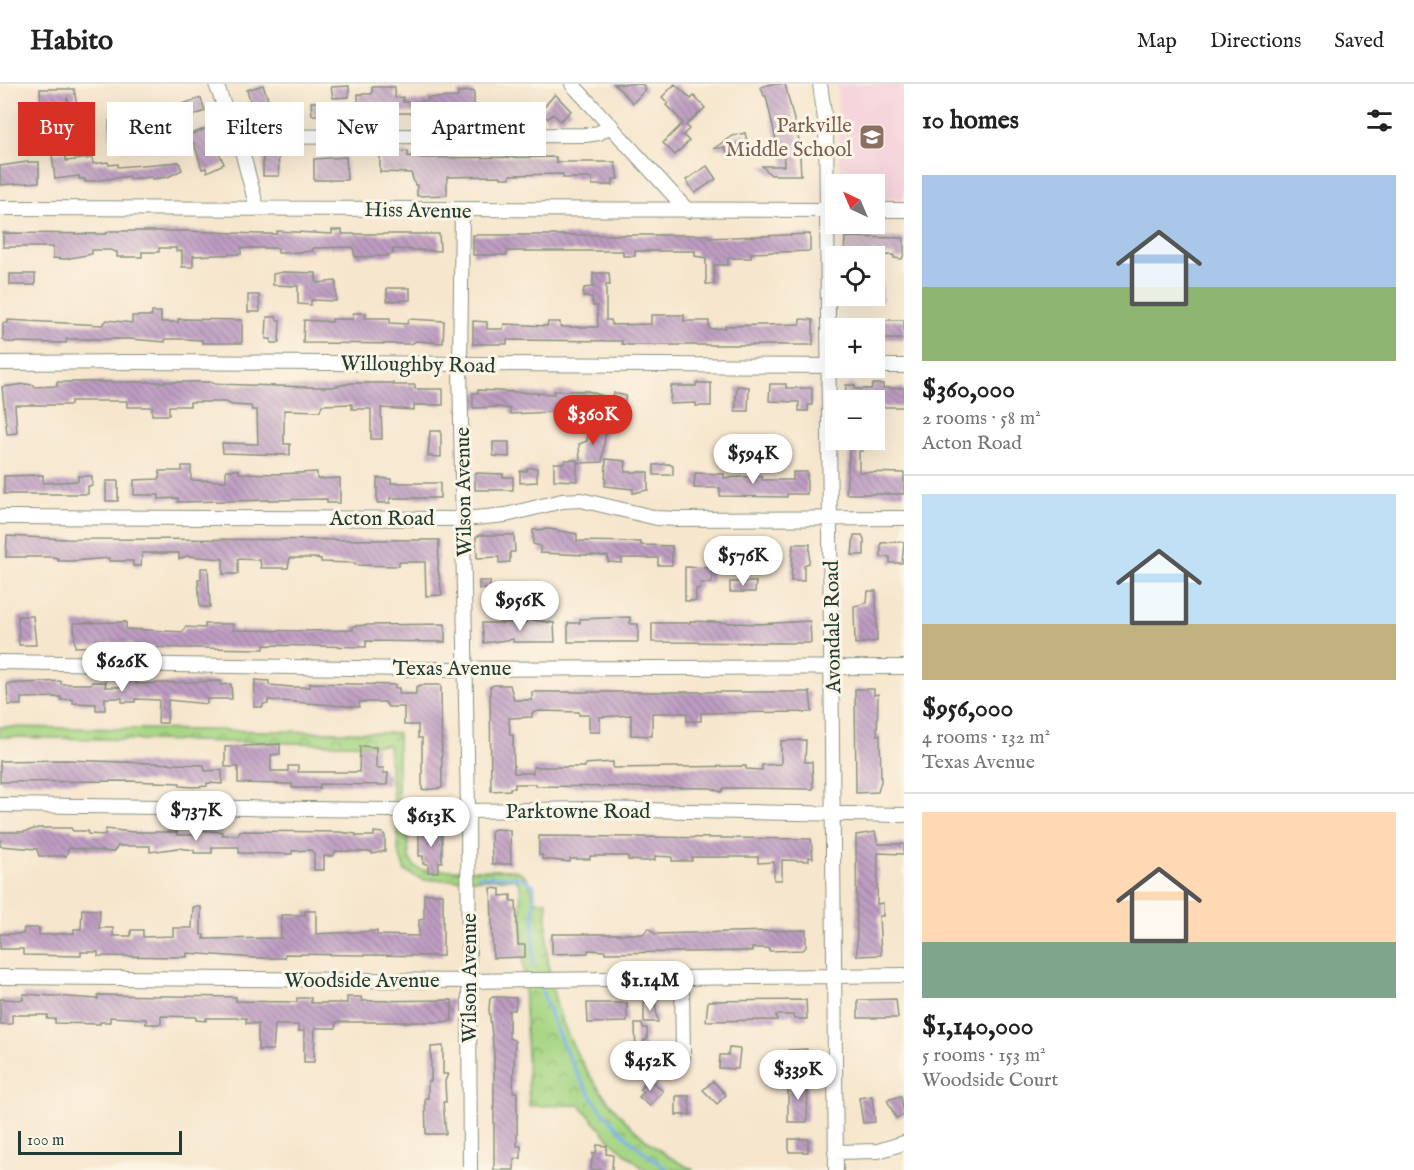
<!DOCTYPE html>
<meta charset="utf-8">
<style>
:root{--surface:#fff;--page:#f2f2f2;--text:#222;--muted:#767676;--line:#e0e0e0;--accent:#d93025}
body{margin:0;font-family:"IM FELL English",serif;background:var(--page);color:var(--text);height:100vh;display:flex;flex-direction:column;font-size:22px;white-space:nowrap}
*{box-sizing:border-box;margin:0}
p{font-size:20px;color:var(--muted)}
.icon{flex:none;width:33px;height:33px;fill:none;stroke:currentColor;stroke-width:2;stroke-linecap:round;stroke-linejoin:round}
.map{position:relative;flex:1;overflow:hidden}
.drawer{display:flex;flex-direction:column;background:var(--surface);width:510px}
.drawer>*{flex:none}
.banner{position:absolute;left:18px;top:18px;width:570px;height:54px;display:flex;gap:12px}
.needle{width:39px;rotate:316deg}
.buttons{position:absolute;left:825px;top:90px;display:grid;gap:12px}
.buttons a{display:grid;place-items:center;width:60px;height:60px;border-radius:0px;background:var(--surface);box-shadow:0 6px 24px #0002;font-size:30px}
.scale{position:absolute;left:18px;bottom:15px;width:164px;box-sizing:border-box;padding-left:6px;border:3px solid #1f3d34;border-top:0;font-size:16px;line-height:21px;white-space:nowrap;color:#1f3d34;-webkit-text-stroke:4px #fcf5e5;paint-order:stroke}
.price{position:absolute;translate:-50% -51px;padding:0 14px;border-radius:21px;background:#fff;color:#222;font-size:20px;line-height:39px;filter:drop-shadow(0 2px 3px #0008)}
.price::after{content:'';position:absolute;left:50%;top:36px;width:18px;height:14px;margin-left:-9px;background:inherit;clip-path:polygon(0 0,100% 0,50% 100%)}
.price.on{background:var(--accent);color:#fff}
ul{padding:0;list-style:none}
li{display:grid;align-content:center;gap:12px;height:318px;padding:0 18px}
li+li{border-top:2px solid var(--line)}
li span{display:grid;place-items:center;height:186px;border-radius:0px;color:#555}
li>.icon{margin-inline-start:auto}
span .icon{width:108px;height:108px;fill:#fffc;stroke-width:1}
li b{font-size:26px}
h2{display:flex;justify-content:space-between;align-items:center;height:72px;padding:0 18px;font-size:26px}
.chip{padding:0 21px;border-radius:0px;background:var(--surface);box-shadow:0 6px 24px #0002;font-size:21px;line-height:54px}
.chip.on{background:var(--accent);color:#fff}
header{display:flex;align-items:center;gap:36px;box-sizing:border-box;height:84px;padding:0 30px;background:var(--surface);border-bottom:2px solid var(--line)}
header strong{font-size:28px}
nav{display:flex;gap:33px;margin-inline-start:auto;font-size:21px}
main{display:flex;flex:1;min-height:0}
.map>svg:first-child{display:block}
.built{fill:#f5cfdb}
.park{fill:url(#park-crowns);stroke:#638a5c;stroke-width:1.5}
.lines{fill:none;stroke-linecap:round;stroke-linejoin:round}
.stream{stroke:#7fb2ec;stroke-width:3}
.building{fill:url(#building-back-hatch)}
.minor-casing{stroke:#8a9280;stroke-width:16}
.minor{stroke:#fff;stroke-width:14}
.labels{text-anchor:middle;stroke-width:6;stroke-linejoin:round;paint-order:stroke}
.education-label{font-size:21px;fill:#785e54;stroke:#fcf5e5;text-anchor:end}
.street-label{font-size:21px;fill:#1f3d34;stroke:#fcf5e5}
</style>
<header>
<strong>Habito</strong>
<nav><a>Map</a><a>Directions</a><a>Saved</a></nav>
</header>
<main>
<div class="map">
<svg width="904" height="1086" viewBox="0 0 904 1086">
<defs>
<pattern id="park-crowns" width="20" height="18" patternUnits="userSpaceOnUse" patternTransform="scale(1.5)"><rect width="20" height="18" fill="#a7d684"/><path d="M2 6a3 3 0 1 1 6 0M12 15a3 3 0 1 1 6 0" fill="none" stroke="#87af6d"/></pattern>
<pattern id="building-back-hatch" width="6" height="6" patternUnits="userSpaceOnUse" patternTransform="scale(1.5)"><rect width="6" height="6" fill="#be9dc2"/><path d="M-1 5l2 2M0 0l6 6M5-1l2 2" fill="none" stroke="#9a819e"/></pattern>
</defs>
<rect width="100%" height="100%" fill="#fcf5e5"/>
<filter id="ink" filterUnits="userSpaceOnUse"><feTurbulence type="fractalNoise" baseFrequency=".0167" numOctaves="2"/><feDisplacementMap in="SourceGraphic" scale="12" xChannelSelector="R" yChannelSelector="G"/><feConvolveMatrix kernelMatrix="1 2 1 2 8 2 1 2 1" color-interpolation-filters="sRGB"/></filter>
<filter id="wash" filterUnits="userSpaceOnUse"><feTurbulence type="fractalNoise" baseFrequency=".008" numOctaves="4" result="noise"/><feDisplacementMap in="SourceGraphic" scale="24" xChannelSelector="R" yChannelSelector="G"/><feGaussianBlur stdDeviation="1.35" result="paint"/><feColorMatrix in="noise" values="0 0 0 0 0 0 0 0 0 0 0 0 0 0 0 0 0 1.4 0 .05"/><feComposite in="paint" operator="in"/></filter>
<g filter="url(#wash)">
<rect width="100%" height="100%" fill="#f6e6cd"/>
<path class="built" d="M837 0H904V115H875L874 100H840Z"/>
<path class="park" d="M0 643 398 649V716L407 734 409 774 415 783 422 786H514C530 790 532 803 534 817H547C547 840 546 864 549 886 561 966 619 1052 694 1086H645L611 1057 580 1021 529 1022 520 800 513 795 423 796 405 787 398 766V734L393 716 388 661 0 653Z"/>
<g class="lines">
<path class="stream" d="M478 792 522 794 534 801 533 883
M542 907C569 987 597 1037 668 1086"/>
</g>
<g id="blocks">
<path class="building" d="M614 0H642L646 5 633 19Z
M675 0 691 15 694 12 705 24 686 41 689 45 683 51 689 57 675 71 663 59 683 39 666 21 668 19 662 13Z
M771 0H785L799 56 801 91H771L762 82H784L783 63 778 65 766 12H764L761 3Z
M263 1 270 21 253 26 247 6Z
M349 2V13L333 14 331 3Z
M372 3H395V14L403 13V18L428 17V14L458 13V8L474 7V34H459L458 28 358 30V10H372Z
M40 5H74L77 22 83 21V26L93 24 94 33 76 35 67 13V20L41 22Z
M555 10 571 27 560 37 553 30 548 35 541 27Z
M201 14 205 27 184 35 182 30 179 31 176 22Z
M311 18H332V31H312Z
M119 35 121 54 111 56 109 37Z
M69 39 72 59 57 61 54 41Z
M208 44 224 80 207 88 206 84 202 85 194 59 191 60 188 51Z
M745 49 747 57 737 60 739 63 729 70 724 63 713 65 732 52Z
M65 67 66 77 92 74 93 80 108 78 109 81 118 80V83L179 78 182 86 168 93 152 95V93L129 95V92L85 98V95H79V92L55 95 52 70Z
M408 67V72L423 74 556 73V78H615L618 95H613V101H592V94H563V90L510 91V94H501V92L447 93V111L417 112V101H415L411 89 380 88V69Z
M278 68 279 92H263V69Z
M346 73 347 96H314V75Z
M27 78H39V98L0 101V82Z
M707 82 716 95 695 109 686 96Z
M332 146H342V150H439L440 167 393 165V170L385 172 355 173 353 163 313 164V167L287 169H278V164H241V170L193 172V183H182V167H176V164H159V168H142V173H117V168L110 166H92V170L65 175 53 174V163H3V149L105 150 110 147H186L258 150H277V147L332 150Z
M810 150V167L751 169V174H728V181H714V200H706V174L695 172V167H635V172H623V167H507V171H473V151H708V154Z
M845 153 904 154V170L902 175 894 174V171L844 172Z
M283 188 316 189V199L336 197V217L311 216V221L298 220V202L273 201V190Z
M593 189H609L610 201H606V236H611L612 241 651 240V231H684V237H709V245L725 244V242L800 240V235L813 236V261H629L622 260V257L507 256V260H473V237L487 238V245H503L504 240 547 242 548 238H560V243H598L597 222H593L592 213H583L584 204 593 203Z
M10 190H35V201H10Z
M874 190H882L883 217H874Z
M387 204H410V216L387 217Z
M248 211H259L260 228H248Z
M152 228H161V238H178V235L242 236V259H202V256L185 255H165V258L130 255H67L66 259 6 258 3 255V239H8V236L102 241 107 236 132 239V232H152Z
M353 229H366L365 234H390V239L407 240 409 235 444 237 443 259 416 257 411 260 303 259 304 236 332 238V235H353Z
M267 233H276L277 236H280L279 259H271V255H266Z
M874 236H904V255H874Z
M57 298H210L215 300 309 303H332L352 299H393V301H415V305H443V321H414V326L381 324 382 355H371V325H352V320L322 321 320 327 284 326V360H290V371L223 369 222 359 258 360 257 326H252L251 322 232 321 226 318H190V322H169V331H152V323H127V317H71V321H15L17 349 7 350 2 303 25 300 34 301V303L57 302Z
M696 299H711V322H696V319L670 320 671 302H696Z
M770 300H786V304H812V321H808V327H799V318L769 317Z
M873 300H883V304H904V323H874V316H845L846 301H855V305H871Z
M737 302 749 303 748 327H735Z
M478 306 554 310V307H588L612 315 614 309 626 312 621 332 585 322V330H577V327L510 330V325L498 323 473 324V309H478Z
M588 344H606L602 378 580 379 579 360 587 357Z
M430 347H441V373L428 372Z
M493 358H509V373L493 372Z
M850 358H863V367H859V388L904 389V410H846Z
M606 375 626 377 625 388H648V406L633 409V405L605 402Z
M565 376H577V397L554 396V379H565Z
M669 380 673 382V391H654V381Z
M182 382H191V396L226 397V386H239V389L278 390 317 388V395L340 394V419H327V415L178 418V414L159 415V411H134V396L159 395 160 387H182Z
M527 384H537V398L520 399V387H527Z
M793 388H807V410H787V413L720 412V404H694L695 389 724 390V394L762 392V396H793Z
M475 389 503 390V393H513V406H475Z
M43 391V399L78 397V392H92V402H88V410H4V392Z
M377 394 391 395V399H440V414H390V419H377Z
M106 397H118V417H106Z
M549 445 577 450V457L641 458V461L672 462V481H658V474H622V479L608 478V472L540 469V462L533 460V446Z
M480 451H514L515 468H510V478L499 479V473L477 474 476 453Z
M854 451H862L864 455V471H852Z
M7 452 66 455 439 456 438 485 442 511 426 512 425 478H399V482L355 481V479L321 478V475L315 474H290L288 484H261L260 476 238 475V490H223V475L187 472 179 475V469H142L141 482H133V477H109V474L72 477H58V474L53 473H6Z
M898 458H904L902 479H890V473H881V459Z
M754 460H771L772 472 754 473Z
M793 460H810L809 479 804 481V497H791Z
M718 461H734V476L719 477Z
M685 483 712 484V499H700V505H696V517H685Z
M201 484H208L210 523H200L198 495H201Z
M479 497H490V504H497L498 523H486V505H479Z
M730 498H756L755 508H730Z
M868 507H876L877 557 855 560 854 522 867 519Z
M18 532H33L36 561H19Z
M630 533V540H638V558H568V539H580V535Z
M526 535 554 539 555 558H513V555L484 559 482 539H526Z
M690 537 758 540 810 537 811 559 652 558V539H690Z
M126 538V545L183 548 185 543 205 544V540H233V546L312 547 353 546V542L368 541 445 540V558L366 557V563L264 561V565L133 563V559H107V562L75 563 74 539Z
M122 595H136V600L221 597V601L231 600 232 615H207V620L168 616 167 639H158L159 616 135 615V618H122V614H105V626H96V620L73 619V615L61 616V613L21 614V621H8L7 600 61 597V600H91L92 598H106L105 603H122Z
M255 596 269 597V601L292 603H310V599L395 601V604H399V610H416V603L421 601H441L442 704 422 706V654H418V641H404V623H388L385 618H359V623L268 616V620H263V623H254Z
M494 601H510L514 616H532V608H810L812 628 701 629V637H687V629H652V652L631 651V631L600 633V648H589V631H579V628L539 627 532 629V633L509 634 510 651H513L514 689H533V683H585V680L613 678V684L746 682V685L762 686V681L781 680V657L806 656 805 678H812L813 705 724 704 721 708 711 704 536 702V700H515V704H510V706L491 707 490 603Z
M855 605H874V611L878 610 877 651H880L881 697 878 708 856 709Z
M280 660V670L271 671V687H288V682H298V688H359L360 662 376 663V684H384L383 689H388L387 701 320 700V704H292V700L238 699V683H225V663Z
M67 676 204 681 205 687 222 686V700L207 699V702L194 703 180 702V699L129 697 0 698V677Z
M38 744H71L73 747H88V750L105 751 106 745 133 748H177V751H194L195 746 222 748V751H238L240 747 339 748 356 750V752H374V748L383 749 385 752V767L372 770V768L336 767 333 772H324V786H314V769L311 766 292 767V770L239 769V763H212V769H194V766L178 764 150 768V762H118L113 768 69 764 66 772H39L37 765 0 762V748H24Z
M423 745H442V778H439L438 788H428V780H423V772H419V747Z
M495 745 510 746 511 780H492L491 747Z
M875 748 878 760H904V770L878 769 877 820 883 819V832H879L881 871 857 872 856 751Z
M539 752 811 755 813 774 809 773V777L782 776V796H774V778L758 779V773H692V777H672V773L655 772V776L644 777 628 776V772H590V775H570V778L542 775V771H539Z
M491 804 500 805V812L511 811V817H516L518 861H525V873L493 874Z
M424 810H443V872L285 870V874H256L187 869V873L98 872V868H81V872L23 871V865H0V850H23L24 844H39V851L74 849V845H81L82 825 100 826 99 844H113V852H131V846H143V853L173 852V844H192L193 823H201V851H204V855L281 854V831H305V827H316V850L377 847V851L419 852V836L424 835Z
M649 844 655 850 806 846V863L803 866 769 867V864H752V867L605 869V867L588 866V869L552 870V850H643Z
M23 910 98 915V911L236 913V917L297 918V914H311V919H347V913H361L362 917 452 916V936L448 938H336V944H315L314 978H304V947H298V941H275L273 966H258V940L246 939V934H206V937L196 936V933L161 932V940H146V935L110 933V938H100V940L55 939V935H47L48 931H12V940H0V915L23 916Z
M493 913 516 914 515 926H509V954L515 957 513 1008H517V1062H521V1074L514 1075V1086H494V969L489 925 490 915Z
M896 915 898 934H858V916Z
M806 916 807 935H794L793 931H776L777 936 706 937 708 917Z
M644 918H655L658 938H644Z
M587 919H627V938L588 939Z
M635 940H642L643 944H647V956H644L646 984 618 986 617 974 636 972Z
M443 962V990H448L445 997 446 1018H443L446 1050H426L425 1014H428V997H431V963Z
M729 964 740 965 738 985 719 984 720 971H728Z
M807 965V979H788V966Z
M649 995 663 1007 650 1022 639 1013 644 1008 640 1005Z
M713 997 726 1011 717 1020 703 1006Z
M788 997H808L807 1038H788Z
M676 1012H689L690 1031H676Z
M872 1012 875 1038 863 1039 859 1014Z
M901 1012 904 1031 896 1034 887 1016Z
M789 1055H808V1068H789Z
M597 1061 607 1062 606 1070 613 1071 612 1086H591L593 1069H596Z"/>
</g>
</g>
<g filter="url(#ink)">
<use href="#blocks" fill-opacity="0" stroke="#8a9280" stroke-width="1.5"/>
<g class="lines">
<g class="minor-casing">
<path id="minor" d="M216 0 243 71 257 124
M572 0 688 127
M820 0 826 43 827 126 836 1086
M236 53 585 51 599 49 611 41
M0 124 835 126
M462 126 460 281 468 727 470 1086
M874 126H904
M0 279 139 278 836 282
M874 282H904
M0 433 464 435 506 431 562 417 581 416 657 434 678 435 904 434
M0 578 411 585 904 583
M0 721 468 727 588 725 904 731
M0 893 469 897 904 891
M682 894 683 972
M835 1068 878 1067 904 1059"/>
</g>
<use href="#minor" class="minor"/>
</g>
</g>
<defs>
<g id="school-square" transform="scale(1.35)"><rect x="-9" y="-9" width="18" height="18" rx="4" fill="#8d6e63" stroke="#fcf5e5"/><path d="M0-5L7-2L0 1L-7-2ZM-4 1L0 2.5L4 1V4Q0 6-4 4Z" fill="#fff"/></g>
</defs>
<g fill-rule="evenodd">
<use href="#school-square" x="872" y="53"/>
</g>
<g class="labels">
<g class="education-label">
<text x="852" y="48">Parkville<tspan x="852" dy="24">Middle School</tspan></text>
</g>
<g class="street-label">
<text transform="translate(418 126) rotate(1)" y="7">Hiss Avenue</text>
<text transform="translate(418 280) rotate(1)" y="7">Willoughby Road</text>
<text transform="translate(463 408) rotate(-91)" y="7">Wilson Avenue</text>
<text x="382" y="441">Acton Road</text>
<text transform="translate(832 543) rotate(-91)" y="7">Avondale Road</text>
<text x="452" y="591">Texas Avenue</text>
<text x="578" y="734">Parktowne Road</text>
<text transform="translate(469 894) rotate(-90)" y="7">Wilson Avenue</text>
<text x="362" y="903">Woodside Avenue</text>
</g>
</g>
</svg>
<div class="buttons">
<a><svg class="needle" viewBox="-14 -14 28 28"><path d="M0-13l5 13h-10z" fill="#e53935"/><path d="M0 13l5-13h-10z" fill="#767676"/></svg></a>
<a><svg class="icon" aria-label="locate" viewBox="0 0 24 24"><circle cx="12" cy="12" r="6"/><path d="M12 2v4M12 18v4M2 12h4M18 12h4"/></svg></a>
<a>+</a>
<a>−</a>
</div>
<div class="scale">100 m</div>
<b class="price on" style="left:593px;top:362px">$360K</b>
<b class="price" style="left:753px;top:401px">$594K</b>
<b class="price" style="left:743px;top:503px">$576K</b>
<b class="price" style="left:520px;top:548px">$956K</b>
<b class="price" style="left:122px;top:609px">$626K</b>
<b class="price" style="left:196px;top:758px">$737K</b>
<b class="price" style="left:431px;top:764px">$613K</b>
<b class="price" style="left:650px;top:928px">$1.14M</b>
<b class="price" style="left:650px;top:1008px">$452K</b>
<b class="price" style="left:798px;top:1017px">$339K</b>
<div class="banner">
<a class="chip on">Buy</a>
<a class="chip">Rent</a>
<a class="chip">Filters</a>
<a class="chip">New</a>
<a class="chip">Apartment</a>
</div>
</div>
<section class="drawer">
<h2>10 homes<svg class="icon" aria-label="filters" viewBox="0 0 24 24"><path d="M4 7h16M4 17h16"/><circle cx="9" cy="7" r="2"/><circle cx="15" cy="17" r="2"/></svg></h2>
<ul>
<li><span style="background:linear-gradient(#a9c7e8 60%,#8fb573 0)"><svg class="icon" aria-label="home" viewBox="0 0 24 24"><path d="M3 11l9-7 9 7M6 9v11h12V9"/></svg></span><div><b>$360,000</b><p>2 rooms · 58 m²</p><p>Acton Road</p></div></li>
<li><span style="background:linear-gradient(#bfe0f5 70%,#c2b280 0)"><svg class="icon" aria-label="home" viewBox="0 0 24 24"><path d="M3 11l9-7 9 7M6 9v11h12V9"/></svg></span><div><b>$956,000</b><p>4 rooms · 132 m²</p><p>Texas Avenue</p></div></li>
<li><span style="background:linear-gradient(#ffd9b3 70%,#7fa58c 0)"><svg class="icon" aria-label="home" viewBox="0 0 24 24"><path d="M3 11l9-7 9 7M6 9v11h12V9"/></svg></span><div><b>$1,140,000</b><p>5 rooms · 153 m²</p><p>Woodside Court</p></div></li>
</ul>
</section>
</main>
